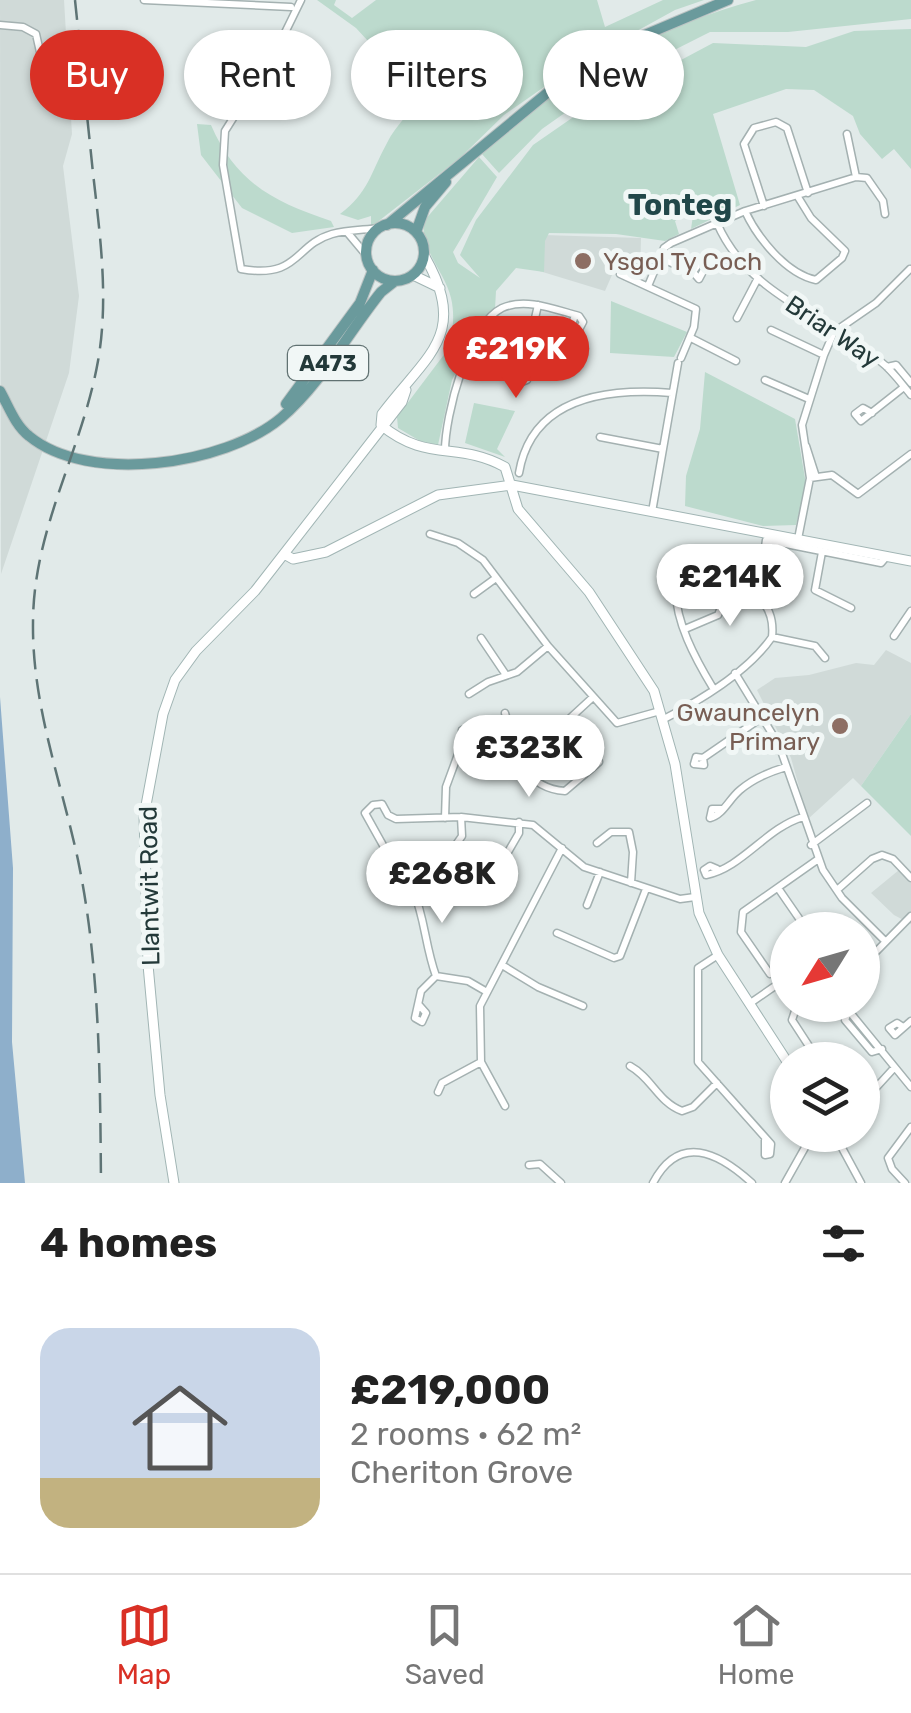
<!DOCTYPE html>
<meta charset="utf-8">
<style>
:root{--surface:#fff;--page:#f2f2f2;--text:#222;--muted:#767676;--line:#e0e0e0;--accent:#d93025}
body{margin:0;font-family:Rubik,sans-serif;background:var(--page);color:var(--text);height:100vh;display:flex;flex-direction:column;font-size:38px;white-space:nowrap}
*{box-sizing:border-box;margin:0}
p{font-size:32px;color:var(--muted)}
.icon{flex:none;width:55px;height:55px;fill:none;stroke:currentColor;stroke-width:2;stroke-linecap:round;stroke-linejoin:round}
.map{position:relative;height:1183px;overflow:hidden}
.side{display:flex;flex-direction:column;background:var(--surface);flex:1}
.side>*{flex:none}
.guide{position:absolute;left:30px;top:30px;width:852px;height:90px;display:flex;gap:20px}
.needle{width:65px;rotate:233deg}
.controls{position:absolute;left:770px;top:912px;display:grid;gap:20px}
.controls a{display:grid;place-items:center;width:110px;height:110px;border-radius:50%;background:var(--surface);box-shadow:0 2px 8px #0004;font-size:50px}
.price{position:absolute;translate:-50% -85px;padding:0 22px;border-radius:35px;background:#fff;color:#222;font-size:32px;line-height:65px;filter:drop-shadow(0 2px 5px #0008)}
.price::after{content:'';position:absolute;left:50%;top:60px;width:30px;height:22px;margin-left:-15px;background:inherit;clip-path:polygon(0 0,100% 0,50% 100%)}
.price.current{background:var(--accent);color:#fff}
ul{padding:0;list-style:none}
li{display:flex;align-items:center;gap:30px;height:250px;padding:0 40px}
li span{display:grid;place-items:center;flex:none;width:280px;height:200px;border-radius:30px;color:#555}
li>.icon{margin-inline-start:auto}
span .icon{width:120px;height:120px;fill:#fffc;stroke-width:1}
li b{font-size:42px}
h2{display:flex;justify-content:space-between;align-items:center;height:120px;padding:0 40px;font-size:42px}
.pill{padding:0 35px;border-radius:45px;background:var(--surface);box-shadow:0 2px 8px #0004;font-size:35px;line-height:90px}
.pill.current{background:var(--accent);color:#fff}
.tabs{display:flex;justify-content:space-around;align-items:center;height:140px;border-top:2px solid var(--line);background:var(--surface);font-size:28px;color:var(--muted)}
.tabs a{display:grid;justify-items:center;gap:5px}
.tabs .current{color:var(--accent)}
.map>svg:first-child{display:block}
.built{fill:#d0dad8}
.green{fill:#bcdacd}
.water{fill:#8eafcb}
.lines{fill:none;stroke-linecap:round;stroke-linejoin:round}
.street-casing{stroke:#a4b1b1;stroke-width:9}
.secondary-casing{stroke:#a1b5b4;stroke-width:11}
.primary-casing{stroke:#bdc4c4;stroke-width:12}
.street{stroke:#fff;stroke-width:6}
.secondary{stroke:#fff;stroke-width:9}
.primary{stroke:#6a9a9c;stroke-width:10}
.rail{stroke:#5e7475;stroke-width:2.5;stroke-dasharray:20 10;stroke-linecap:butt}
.education-dot{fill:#8d6e63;stroke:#f1f7f6;stroke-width:4}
.labels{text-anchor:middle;stroke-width:10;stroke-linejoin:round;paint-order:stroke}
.shield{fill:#f1f7f6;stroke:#617272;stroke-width:2.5}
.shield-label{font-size:22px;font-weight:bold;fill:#233939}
.education-label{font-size:25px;fill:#785e54;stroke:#f1f7f6;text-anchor:start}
.street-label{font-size:25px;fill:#233939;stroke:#f1f7f6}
.quarter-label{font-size:30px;font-weight:bold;fill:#214749;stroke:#f1f7f6}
</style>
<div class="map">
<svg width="911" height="1183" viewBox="0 0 911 1183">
<rect width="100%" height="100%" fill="#e1eae9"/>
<path class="built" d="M0 0H64L72 134 63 166 79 296 69 373 1 574Z
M543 235 641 238 640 278 615 268 605 291 523 266Z
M886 650 911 663V714L861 786 853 778 808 819 791 758 757 690 775 678 809 675 856 663 874 665Z
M899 870 911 883V924L894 915 871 893Z"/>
<path class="green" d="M317 0H336L334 5 352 18 376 0H597L605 27 663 0H704L675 10 577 64 504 115 461 157 371 227V216L358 220 340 214C369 192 370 174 387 143 397 123 410 117 419 90L413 75 379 53 356 28Z
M756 0H911V19L788 32H710L603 86 542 129 499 173 482 154C556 76 654 28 756 0Z
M911 29V169L894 149 882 159 860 134 853 116 814 90 786 89 713 114 740 205 691 229 694 209 675 221 679 234 665 241 616 234 549 233 545 241 544 272 516 268 496 291 495 309 480 326 452 380 438 445 420 441 398 428 397 417 449 348C453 332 455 315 451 298 445 272 420 250 424 221L479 157 497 177 453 252 458 263 480 278 460 255 476 220 533 145 572 118 713 43 806 47 854 31Z
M197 124 211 125C236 183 274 202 331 221L334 227 292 233 242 208 201 155Z
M611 301 687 332 674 357 610 353Z
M705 372 795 419 806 484 796 525 763 526 685 506 686 476 700 429Z
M474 403 515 411 497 449 505 457 465 443Z
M911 714V836L861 786Z"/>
<path class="water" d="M0 697 13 868 12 1042 25 1183H0Z"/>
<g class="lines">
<g class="street-casing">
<path id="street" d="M144 0 291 7
M301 0 278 47 225 131 223 165 241 269C300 279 294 245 332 234 347 230 364 230 379 228
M0 25 23 27 36 34 40 52
M847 134 856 177
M764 206 744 144 754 128 776 122 787 128 808 193
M745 211C757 237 786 274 816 280L842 258 845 251 811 218 798 197
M717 223C748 295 824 315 880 361 892 370 901 383 911 395
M347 232 367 256
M660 258 693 272 699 279 707 264 700 262 693 272
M620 274 696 309 694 327 681 358
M648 286 664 248 671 243 745 211 856 177 867 178 883 201 885 214
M737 318 758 278
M771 330 824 355
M691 338 736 361
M887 367 896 365 911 383
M523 371 517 375 519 383 527 380 523 371 538 305
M765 380 809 399
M872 413 863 408 855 414 861 421 904 387
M600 437 663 449
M806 446 816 477
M445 451C445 416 468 325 502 308 526 297 556 310 579 316L583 322 574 339 569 334 575 315
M519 473C532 396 609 388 672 393
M810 478 832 475 858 494 911 454
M652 512 678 363
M430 534 458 543 483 560 548 646 617 723 660 711
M798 539 810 478 802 425 824 355 834 332 876 303 910 269
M765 547 766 540 881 563 887 556
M822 552 815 590 851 608
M729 554 753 562 745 586
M474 594 496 578
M685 629 718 615 731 583
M894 636 911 611
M772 637 815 646 825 658
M481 638 506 675
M735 673 779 745 823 870 842 898 885 941
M469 694 488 682 517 672 548 646
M505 713C515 749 521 788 565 791L599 762
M664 719C701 700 748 672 772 637 777 592 731 575 693 575L676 587C674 620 696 660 713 688
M515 747 555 732 593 697
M703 758 696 757 694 764 704 765 703 758 764 716
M723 809H712L710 818C723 815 729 799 740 790 754 778 769 772 786 767
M445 818 446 787 464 738 462 730 471 726 474 735 464 738
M597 843 611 832H629L633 852 631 883
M811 845 867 803
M394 865 365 813 373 805 382 804 388 815 396 819 461 817 533 825 584 867 680 899 695 897
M717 869 710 866 704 870 706 875C742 868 766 828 803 817
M432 879 462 836 461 817
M489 885 519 833V822
M778 888 807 930
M413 890C425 918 425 946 436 976
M837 890 872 859 882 855 893 859 911 878
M587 905 600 872
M557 933 614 958 620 956 646 889
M718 955 698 968V1062L771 1144 770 1154 765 1155V1140
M502 965 538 987 583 1006
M862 966 911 916
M770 974 741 932 743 912 817 860
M749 1004 788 977
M419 1005 426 1013 422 1022 415 1018 421 991 436 976 468 981 487 992
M797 1005 792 1020 818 1060
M844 1005 911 1087
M849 1010 845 1020 872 1052 882 1049
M903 1027 897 1023 889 1028 895 1035 911 1021
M481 1062 505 1106
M630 1066C652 1078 658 1102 682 1111L693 1107 717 1083
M438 1092 442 1083 481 1062 480 1006 562 848
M862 1103 894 1068
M835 1135 861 1183
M529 1165 540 1164 561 1183
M653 1183C679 1133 718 1152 752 1183
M785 1183 812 1135
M905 1183 892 1169 888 1158 911 1127"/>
</g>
<g class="secondary-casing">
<path id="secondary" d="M413 275 440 288
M381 425C427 463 458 441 505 467L518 509 589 592 654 691 675 764 699 913 718 955 788 1063
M381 425 382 414C427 354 470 335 424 255
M284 554 293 559 326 552 438 495 512 485 911 561
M174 1183 160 1095 148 965 144 816 163 714 175 680 196 651 255 591 402 402 406 390"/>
</g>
<g class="primary-casing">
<path id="primary" d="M366 252a29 29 0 1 1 58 0a29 29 0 1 1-58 0Z
M387 225 563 80 616 47 728 0
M416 232 425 207 446 182
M0 391C9 407 15 425 29 436 88 485 225 465 281 418 321 384 348 333 381 292L395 281
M286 404 360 303 373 270"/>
</g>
<use href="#street" class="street"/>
<use href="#secondary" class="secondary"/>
<use href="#primary" class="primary"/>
<path class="rail" d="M75 0C81 58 87 115 93 173 100 235 109 299 98 361 82 451 33 529 33 623 32 705 61 781 78 860 100 966 100 1075 101 1183"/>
</g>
<g class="education-dot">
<circle cx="583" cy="261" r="10"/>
<circle cx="840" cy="726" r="10"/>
</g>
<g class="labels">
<rect class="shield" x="288" y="346" width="80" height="34" rx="8"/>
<g class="shield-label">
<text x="328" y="371">A473</text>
</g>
<g class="education-label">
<text x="603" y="270">Ysgol Ty Coch</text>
<text x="820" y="721" text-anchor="end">Gwauncelyn<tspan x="820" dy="29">Primary</tspan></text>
</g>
<g class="street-label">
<text transform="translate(833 331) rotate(34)" y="9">Briar Way</text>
<text transform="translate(149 886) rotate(-91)" y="9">Llantwit Road</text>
</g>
<g class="quarter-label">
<text x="680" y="215">Tonteg</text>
</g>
</g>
</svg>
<div class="controls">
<a><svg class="needle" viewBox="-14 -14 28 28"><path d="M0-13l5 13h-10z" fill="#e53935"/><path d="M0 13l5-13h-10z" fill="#767676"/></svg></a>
<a><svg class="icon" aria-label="layers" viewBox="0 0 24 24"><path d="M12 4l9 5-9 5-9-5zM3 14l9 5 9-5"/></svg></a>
</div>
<b class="price current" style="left:516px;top:401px">£219K</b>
<b class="price" style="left:730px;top:629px">£214K</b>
<b class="price" style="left:529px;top:800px">£323K</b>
<b class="price" style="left:442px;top:926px">£268K</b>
<div class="guide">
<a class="pill current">Buy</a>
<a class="pill">Rent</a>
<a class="pill">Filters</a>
<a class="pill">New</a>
</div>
</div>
<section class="side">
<h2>4 homes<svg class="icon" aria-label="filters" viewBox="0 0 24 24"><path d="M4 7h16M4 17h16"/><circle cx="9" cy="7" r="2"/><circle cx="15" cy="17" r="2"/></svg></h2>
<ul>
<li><span style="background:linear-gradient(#c9d6e8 75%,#c2b280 0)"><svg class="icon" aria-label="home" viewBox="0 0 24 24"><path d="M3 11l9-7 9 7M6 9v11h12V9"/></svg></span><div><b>£219,000</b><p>2 rooms · 62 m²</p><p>Cheriton Grove</p></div></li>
</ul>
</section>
<nav class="tabs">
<a class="current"><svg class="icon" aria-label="map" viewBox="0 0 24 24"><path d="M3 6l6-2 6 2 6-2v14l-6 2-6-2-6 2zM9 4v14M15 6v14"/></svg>Map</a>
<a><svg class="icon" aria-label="saved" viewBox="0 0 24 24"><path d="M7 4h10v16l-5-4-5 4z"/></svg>Saved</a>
<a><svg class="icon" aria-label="home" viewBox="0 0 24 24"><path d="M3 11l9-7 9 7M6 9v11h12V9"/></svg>Home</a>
</nav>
